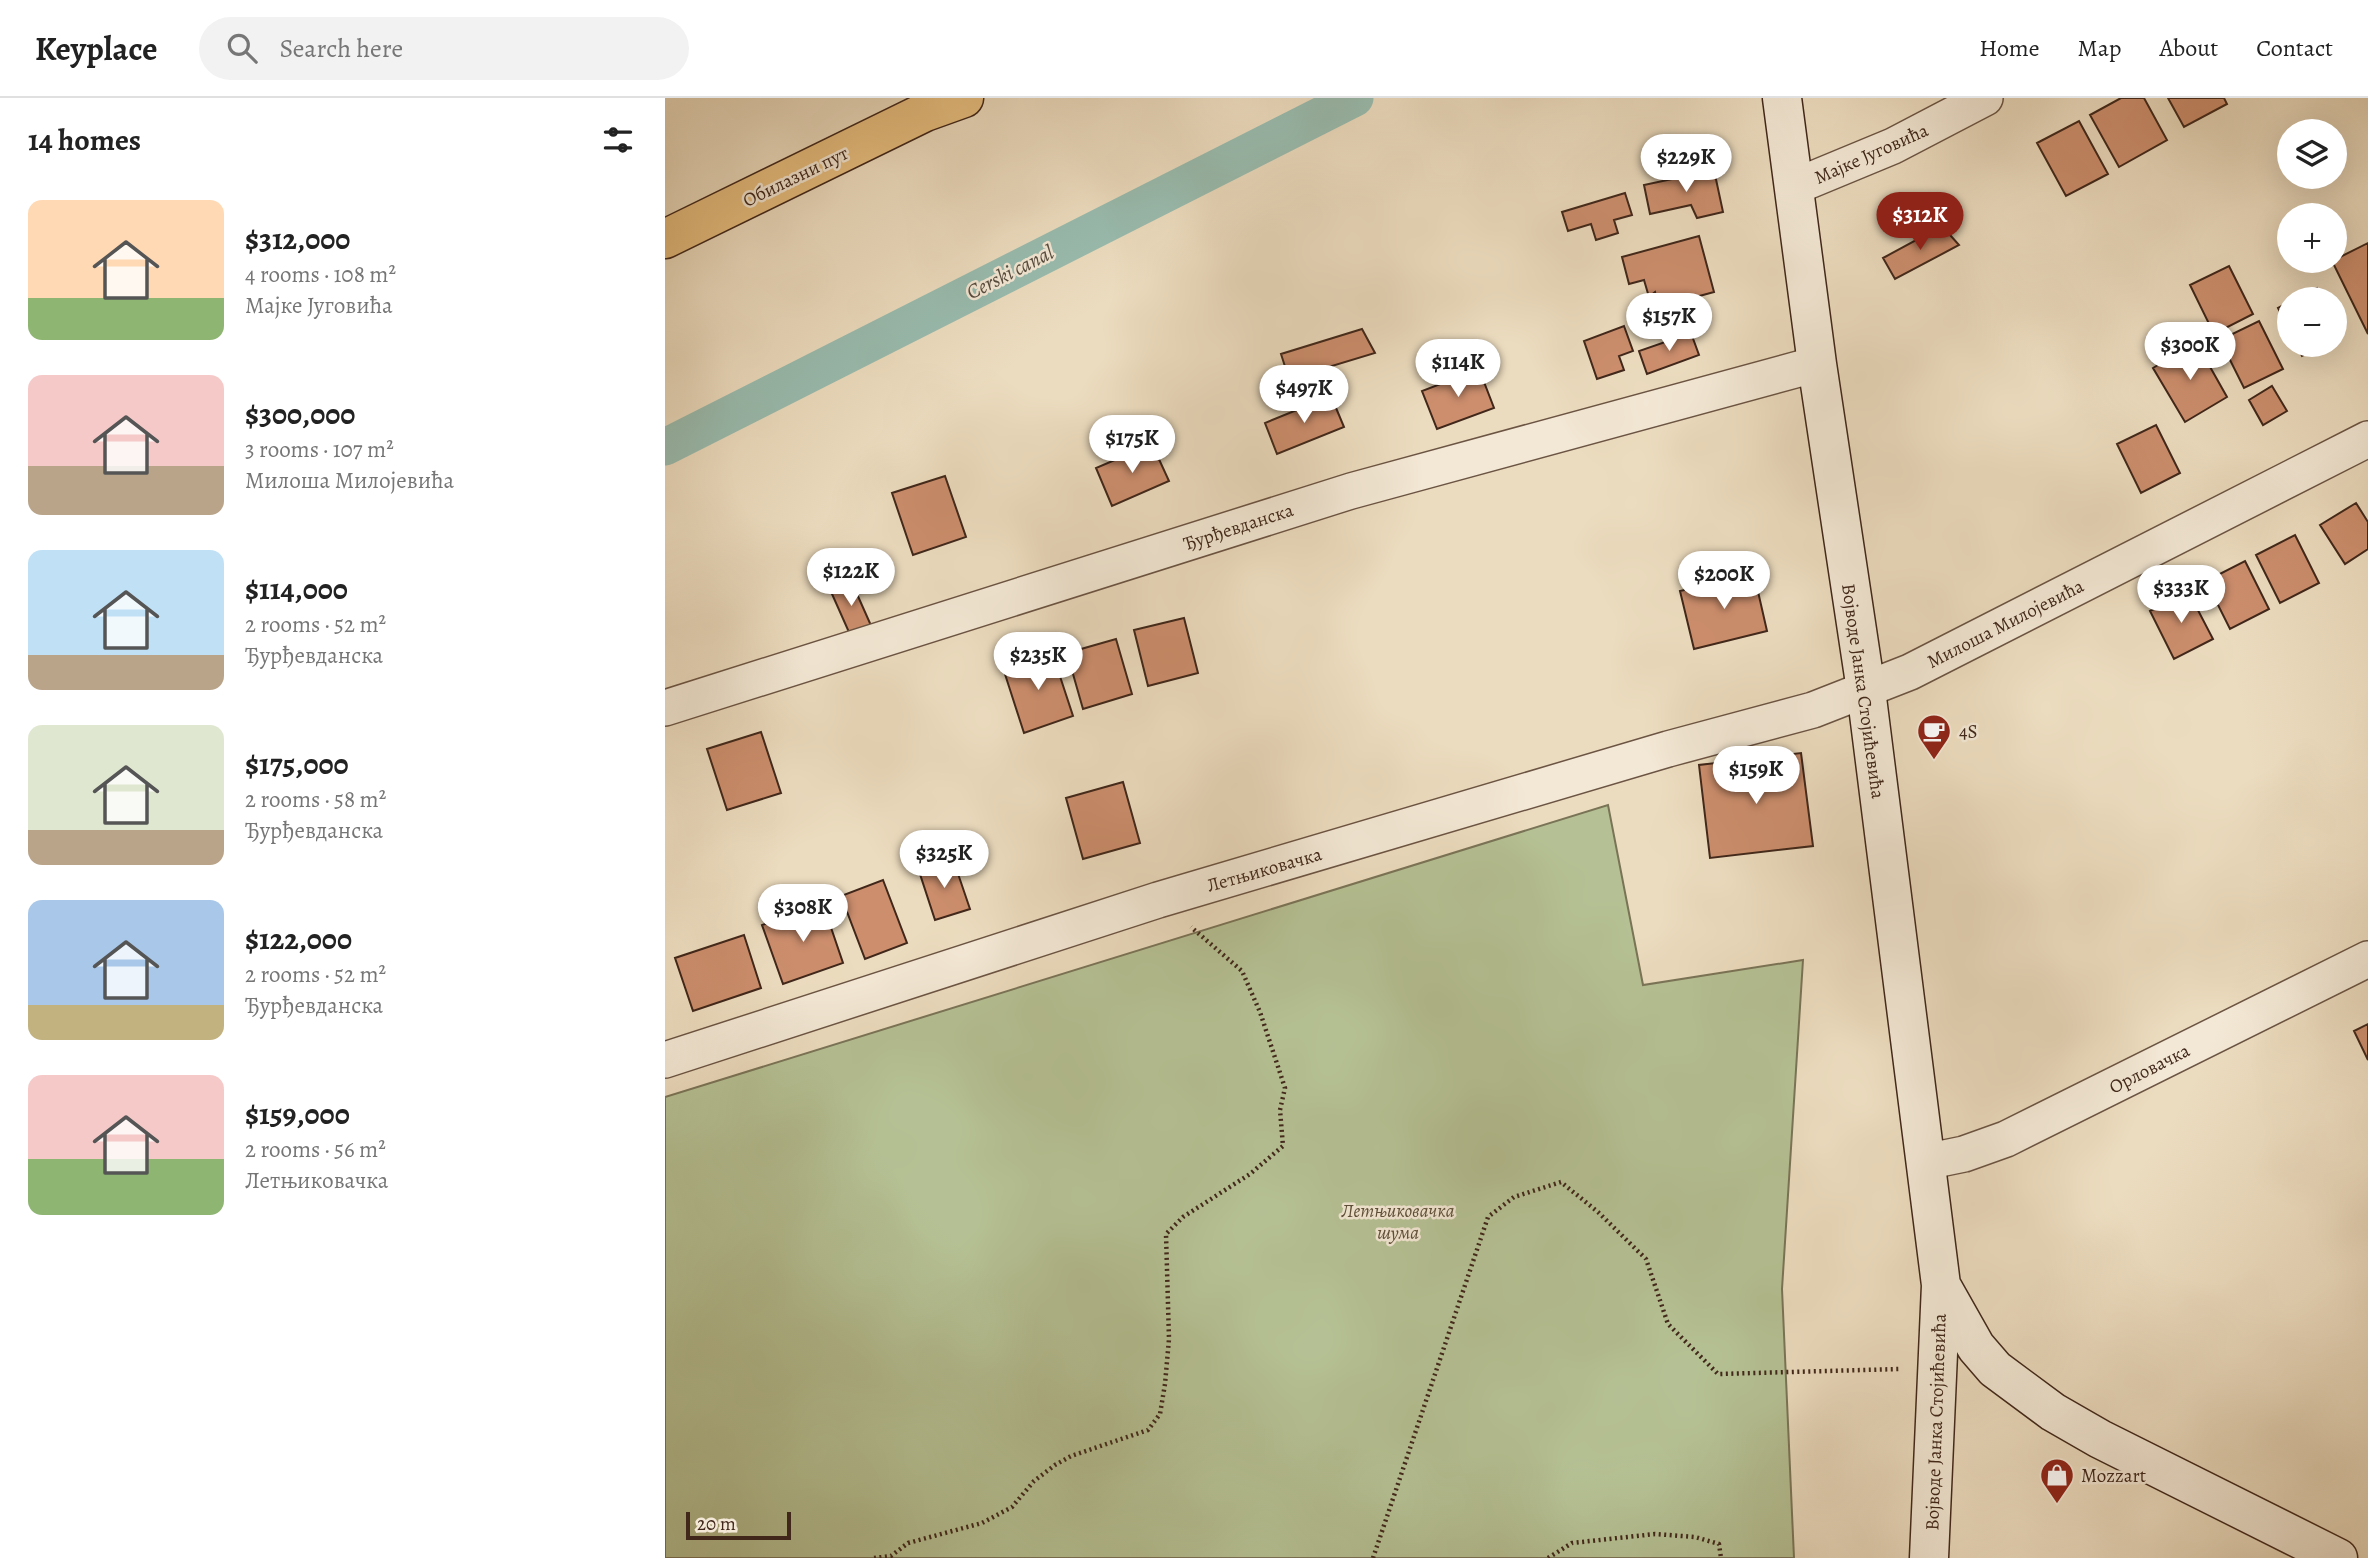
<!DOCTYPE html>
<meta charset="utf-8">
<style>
:root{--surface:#fff;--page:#f2f2f2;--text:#222;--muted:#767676;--line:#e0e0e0;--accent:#8f2418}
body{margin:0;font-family:Alegreya,serif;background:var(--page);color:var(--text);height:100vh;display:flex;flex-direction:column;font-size:26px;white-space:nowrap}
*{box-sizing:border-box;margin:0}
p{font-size:23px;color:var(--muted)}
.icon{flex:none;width:38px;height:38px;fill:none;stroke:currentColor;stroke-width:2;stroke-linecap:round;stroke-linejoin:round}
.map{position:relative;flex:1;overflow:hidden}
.drawer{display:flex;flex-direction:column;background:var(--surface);width:665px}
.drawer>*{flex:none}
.controls{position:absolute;left:1612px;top:21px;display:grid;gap:14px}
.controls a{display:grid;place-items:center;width:70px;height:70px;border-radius:50%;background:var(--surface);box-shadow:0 7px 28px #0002;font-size:35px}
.scale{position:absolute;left:21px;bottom:18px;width:105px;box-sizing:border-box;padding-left:7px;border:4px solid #40271a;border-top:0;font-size:19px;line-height:24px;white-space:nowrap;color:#40271a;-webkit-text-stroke:5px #f3e8d5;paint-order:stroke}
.price{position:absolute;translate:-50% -60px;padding:0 16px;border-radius:24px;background:#fff;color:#222;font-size:23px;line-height:46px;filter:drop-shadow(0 2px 4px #0008)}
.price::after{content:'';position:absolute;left:50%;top:42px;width:21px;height:16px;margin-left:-10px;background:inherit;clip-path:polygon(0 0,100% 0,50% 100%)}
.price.selected{background:var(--accent);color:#fff}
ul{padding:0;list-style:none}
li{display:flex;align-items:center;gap:21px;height:175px;padding:0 28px}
li span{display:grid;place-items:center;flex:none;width:196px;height:140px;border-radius:14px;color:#555}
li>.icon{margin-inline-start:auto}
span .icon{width:84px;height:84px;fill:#fffc;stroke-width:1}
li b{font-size:30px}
h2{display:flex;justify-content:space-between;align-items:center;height:84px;padding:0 28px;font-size:30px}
header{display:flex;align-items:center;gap:42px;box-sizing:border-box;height:98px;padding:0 35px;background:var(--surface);border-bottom:2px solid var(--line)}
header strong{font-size:33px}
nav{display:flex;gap:38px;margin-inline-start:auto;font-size:24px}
.search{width:490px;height:63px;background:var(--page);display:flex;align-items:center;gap:18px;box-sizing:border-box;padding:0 24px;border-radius:38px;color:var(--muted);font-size:26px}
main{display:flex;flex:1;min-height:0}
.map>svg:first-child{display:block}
.green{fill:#b5c194;stroke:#7a7457;stroke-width:2}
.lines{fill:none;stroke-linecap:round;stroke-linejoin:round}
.canal{stroke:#99bcaf;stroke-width:37}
.building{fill:#cc8e6d;stroke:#40271a;stroke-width:2}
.street-casing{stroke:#6b5443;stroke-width:38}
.secondary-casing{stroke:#40271a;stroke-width:41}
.primary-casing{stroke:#40271a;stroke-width:41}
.path{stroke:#40271a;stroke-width:4.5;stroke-dasharray:2 3.5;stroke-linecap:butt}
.street{stroke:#f3e8d5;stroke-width:35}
.secondary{stroke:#f3e8d5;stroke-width:38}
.primary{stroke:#e6be80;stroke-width:38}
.labels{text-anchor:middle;stroke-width:5;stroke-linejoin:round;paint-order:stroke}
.street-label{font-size:19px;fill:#40271a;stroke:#f3e8d5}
.poi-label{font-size:19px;fill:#40271a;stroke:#f3e8d5;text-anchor:start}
.park-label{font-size:19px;font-style:italic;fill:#5d4e38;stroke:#f3e8d5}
.water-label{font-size:21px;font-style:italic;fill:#564c3f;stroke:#f3e8d5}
</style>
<header>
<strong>Keyplace</strong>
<div class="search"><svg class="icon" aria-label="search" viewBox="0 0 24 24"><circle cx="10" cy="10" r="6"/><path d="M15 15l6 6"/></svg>Search here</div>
<nav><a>Home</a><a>Map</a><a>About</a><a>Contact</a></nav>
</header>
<main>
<section class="drawer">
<h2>14 homes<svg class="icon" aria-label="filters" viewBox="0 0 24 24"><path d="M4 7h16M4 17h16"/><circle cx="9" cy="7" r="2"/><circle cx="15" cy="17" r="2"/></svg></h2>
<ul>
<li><span style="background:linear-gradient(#ffd9b3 70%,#8fb573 0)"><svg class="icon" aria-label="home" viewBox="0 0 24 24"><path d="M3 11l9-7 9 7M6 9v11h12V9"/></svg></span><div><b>$312,000</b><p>4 rooms · 108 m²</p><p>Мајке Југовића</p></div></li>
<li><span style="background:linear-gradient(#f6c9c9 65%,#b9a48a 0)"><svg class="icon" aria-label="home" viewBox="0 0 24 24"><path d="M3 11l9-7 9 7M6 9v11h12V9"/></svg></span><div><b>$300,000</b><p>3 rooms · 107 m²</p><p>Милоша Милојевића</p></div></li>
<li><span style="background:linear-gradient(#bfe0f5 75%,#b9a48a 0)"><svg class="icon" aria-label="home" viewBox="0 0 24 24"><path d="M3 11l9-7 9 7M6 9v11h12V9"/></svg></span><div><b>$114,000</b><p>2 rooms · 52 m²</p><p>Ђурђевданска</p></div></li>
<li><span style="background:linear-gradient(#dfe7d0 75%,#b9a48a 0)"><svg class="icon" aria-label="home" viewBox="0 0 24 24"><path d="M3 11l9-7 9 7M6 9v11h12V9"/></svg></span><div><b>$175,000</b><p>2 rooms · 58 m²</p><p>Ђурђевданска</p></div></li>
<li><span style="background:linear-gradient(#a9c7e8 75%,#c2b280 0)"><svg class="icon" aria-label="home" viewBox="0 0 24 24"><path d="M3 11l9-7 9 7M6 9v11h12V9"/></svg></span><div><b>$122,000</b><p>2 rooms · 52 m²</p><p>Ђурђевданска</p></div></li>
<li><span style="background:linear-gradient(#f6c9c9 60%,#8fb573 0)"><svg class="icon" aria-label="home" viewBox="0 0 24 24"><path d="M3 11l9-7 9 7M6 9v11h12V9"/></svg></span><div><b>$159,000</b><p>2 rooms · 56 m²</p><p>Летњиковачка</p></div></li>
</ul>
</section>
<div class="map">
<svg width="1703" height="1460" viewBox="0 0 1703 1460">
<rect width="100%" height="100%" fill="#ecdcbf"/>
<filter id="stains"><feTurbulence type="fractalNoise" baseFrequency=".00286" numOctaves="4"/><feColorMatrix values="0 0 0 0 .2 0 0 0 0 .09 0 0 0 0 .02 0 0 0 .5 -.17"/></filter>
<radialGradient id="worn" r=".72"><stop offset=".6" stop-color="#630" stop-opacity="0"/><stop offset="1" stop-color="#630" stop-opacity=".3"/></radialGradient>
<path class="green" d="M943 707 978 887 1138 862 1117 1191 1129 1460H0V999Z"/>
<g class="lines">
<path class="canal" d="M0 349 690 0"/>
</g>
<path class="building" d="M1456 0H1479L1502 42 1454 69 1425 17Z
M1503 0H1559L1562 6 1519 29Z
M1414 23 1443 76 1401 98 1372 45Z
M1049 72 1058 114 1032 120 1026 107 985 116 979 87Z
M960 95 967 117 949 122 953 135 931 142 926 126 903 133 897 114Z
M1277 128 1294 147 1230 181 1218 160Z
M1034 138 1049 194 994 209 990 194 984 199 979 182 964 186 957 159Z
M1703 145V236L1667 163Z
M1564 168 1588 216 1549 236 1525 187Z
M1652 190 1658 201H1629Z
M1624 204V232L1613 210Z
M1594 223 1618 271 1579 290 1555 242Z
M1670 225 1676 238 1670 241Z
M959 228 968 253 954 258 959 272 932 281 919 243Z
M697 231 710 255 624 281 616 256Z
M1026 235 1034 257 982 276 974 253Z
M1531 244 1562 299 1520 324 1488 270Z
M1632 247H1659L1637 258Z
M814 271 829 310 772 331 757 293Z
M1607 288 1622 313 1598 327 1584 302Z
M666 298 679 329 612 356 600 325Z
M1491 327 1515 375 1476 395 1452 346Z
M487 346 504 383 447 408 431 370Z
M280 378 301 439 248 457 227 395Z
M1691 405 1703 424V451L1680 466 1655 427Z
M1630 437 1654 485 1615 505 1591 457Z
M1580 463 1604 511 1565 531 1541 483Z
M1089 476 1102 533 1029 551 1015 493Z
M184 478 208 532 187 541 163 487Z
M1523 493 1548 541 1509 561 1485 513Z
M519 520 533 575 483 588 469 532Z
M451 541 467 596 418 611 402 555Z
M387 554 408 618 359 635 338 570Z
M96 634 116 695 62 712 42 651Z
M1136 655 1148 748 1045 760 1034 667Z
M458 684 475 745 418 761 401 700Z
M288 761 305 811 270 822 254 773Z
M218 782 242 845 200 861 176 798Z
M158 806 178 865 118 886 97 827Z
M79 837 96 890 28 913 10 860Z
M1703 926V962L1689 933Z"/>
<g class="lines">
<g class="street-casing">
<path id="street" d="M1129 89 1228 48 1320 0
M0 610 686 393 1152 266
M0 962 493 802 1003 651 1148 612 1245 574 1703 341
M1260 1064 1299 1056 1341 1041 1703 861"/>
</g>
<g class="secondary-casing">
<path id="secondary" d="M1117 0 1152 266 1201 592 1276 1187 1264 1460
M1276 1187 1311 1249 1330 1271 1388 1314 1435 1341 1673 1460"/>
</g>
<g class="primary-casing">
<path id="primary" d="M0 141 260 14 299 0"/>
</g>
<path class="path" d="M209 1460 226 1458 243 1445 317 1425 347 1409 369 1383 390 1367 406 1358 483 1332 495 1316 500 1286 504 1241 501 1136 518 1119 585 1076 618 1048 615 1012 620 990 595 914 577 873 526 829
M708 1460 823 1119 849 1099 896 1084 933 1114 981 1161 1003 1226 1053 1276 1235 1271
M883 1460 907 1445 990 1436 1030 1439 1054 1446 1056 1460"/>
<use href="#street" class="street"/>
<use href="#secondary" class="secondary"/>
<use href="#primary" class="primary"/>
</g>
<defs>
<g id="cafe-pin" transform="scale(1.75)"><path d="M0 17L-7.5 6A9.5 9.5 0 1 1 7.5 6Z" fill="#8f2418" stroke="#f3e8d5"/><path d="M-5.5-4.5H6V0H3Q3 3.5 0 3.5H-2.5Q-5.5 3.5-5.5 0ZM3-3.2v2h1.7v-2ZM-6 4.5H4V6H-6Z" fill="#fff"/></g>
<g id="shop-pin" transform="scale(1.75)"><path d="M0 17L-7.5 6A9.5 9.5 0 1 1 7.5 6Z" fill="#8f2418" stroke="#f3e8d5"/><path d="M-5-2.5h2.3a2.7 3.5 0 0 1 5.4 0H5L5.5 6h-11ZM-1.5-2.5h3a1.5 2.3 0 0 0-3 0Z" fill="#fff"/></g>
</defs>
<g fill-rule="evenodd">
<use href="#cafe-pin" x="1269" y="633"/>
<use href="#shop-pin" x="1392" y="1377"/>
</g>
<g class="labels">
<g class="street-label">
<text transform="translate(1206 55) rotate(-24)" y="7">Мајке Југовића</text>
<text transform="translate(130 78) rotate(-26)" y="7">Обилазни пут</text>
<text transform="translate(573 428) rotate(-18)" y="7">Ђурђевданска</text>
<text transform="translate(1340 525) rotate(-27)" y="7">Милоша Милојевића</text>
<text transform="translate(1199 593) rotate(82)" y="7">Војводе Јанка Стојићевића</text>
<text transform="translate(599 771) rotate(-16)" y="7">Летњиковачка</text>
<text transform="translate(1484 970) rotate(-27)" y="7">Орловачка</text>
<text transform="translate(1270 1324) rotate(-88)" y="7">Војводе Јанка Стојићевића</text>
</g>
<g class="poi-label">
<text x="1294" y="640">4S</text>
<text x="1416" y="1384">Mozzart</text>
</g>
<g class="park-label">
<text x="733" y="1119">Летњиковачка<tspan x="733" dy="22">шума</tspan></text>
</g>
<g class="water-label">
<text transform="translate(345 174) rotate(-27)" y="7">Cerski canal</text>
</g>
</g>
<rect width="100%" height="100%" filter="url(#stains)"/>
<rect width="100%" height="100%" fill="url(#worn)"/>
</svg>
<div class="controls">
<a><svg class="icon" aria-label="layers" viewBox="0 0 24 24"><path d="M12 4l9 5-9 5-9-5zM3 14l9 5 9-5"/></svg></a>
<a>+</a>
<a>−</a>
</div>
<div class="scale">20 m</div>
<b class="price" style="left:1021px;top:96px">$229K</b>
<b class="price selected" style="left:1255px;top:154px">$312K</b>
<b class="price" style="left:1004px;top:255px">$157K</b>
<b class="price" style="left:1525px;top:284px">$300K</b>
<b class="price" style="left:793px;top:301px">$114K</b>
<b class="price" style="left:639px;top:327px">$497K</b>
<b class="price" style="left:467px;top:377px">$175K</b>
<b class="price" style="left:186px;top:510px">$122K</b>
<b class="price" style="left:1059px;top:513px">$200K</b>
<b class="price" style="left:1516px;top:527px">$333K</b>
<b class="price" style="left:373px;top:594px">$235K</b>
<b class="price" style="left:1091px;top:708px">$159K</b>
<b class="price" style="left:279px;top:792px">$325K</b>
<b class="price" style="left:138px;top:846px">$308K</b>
</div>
</main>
